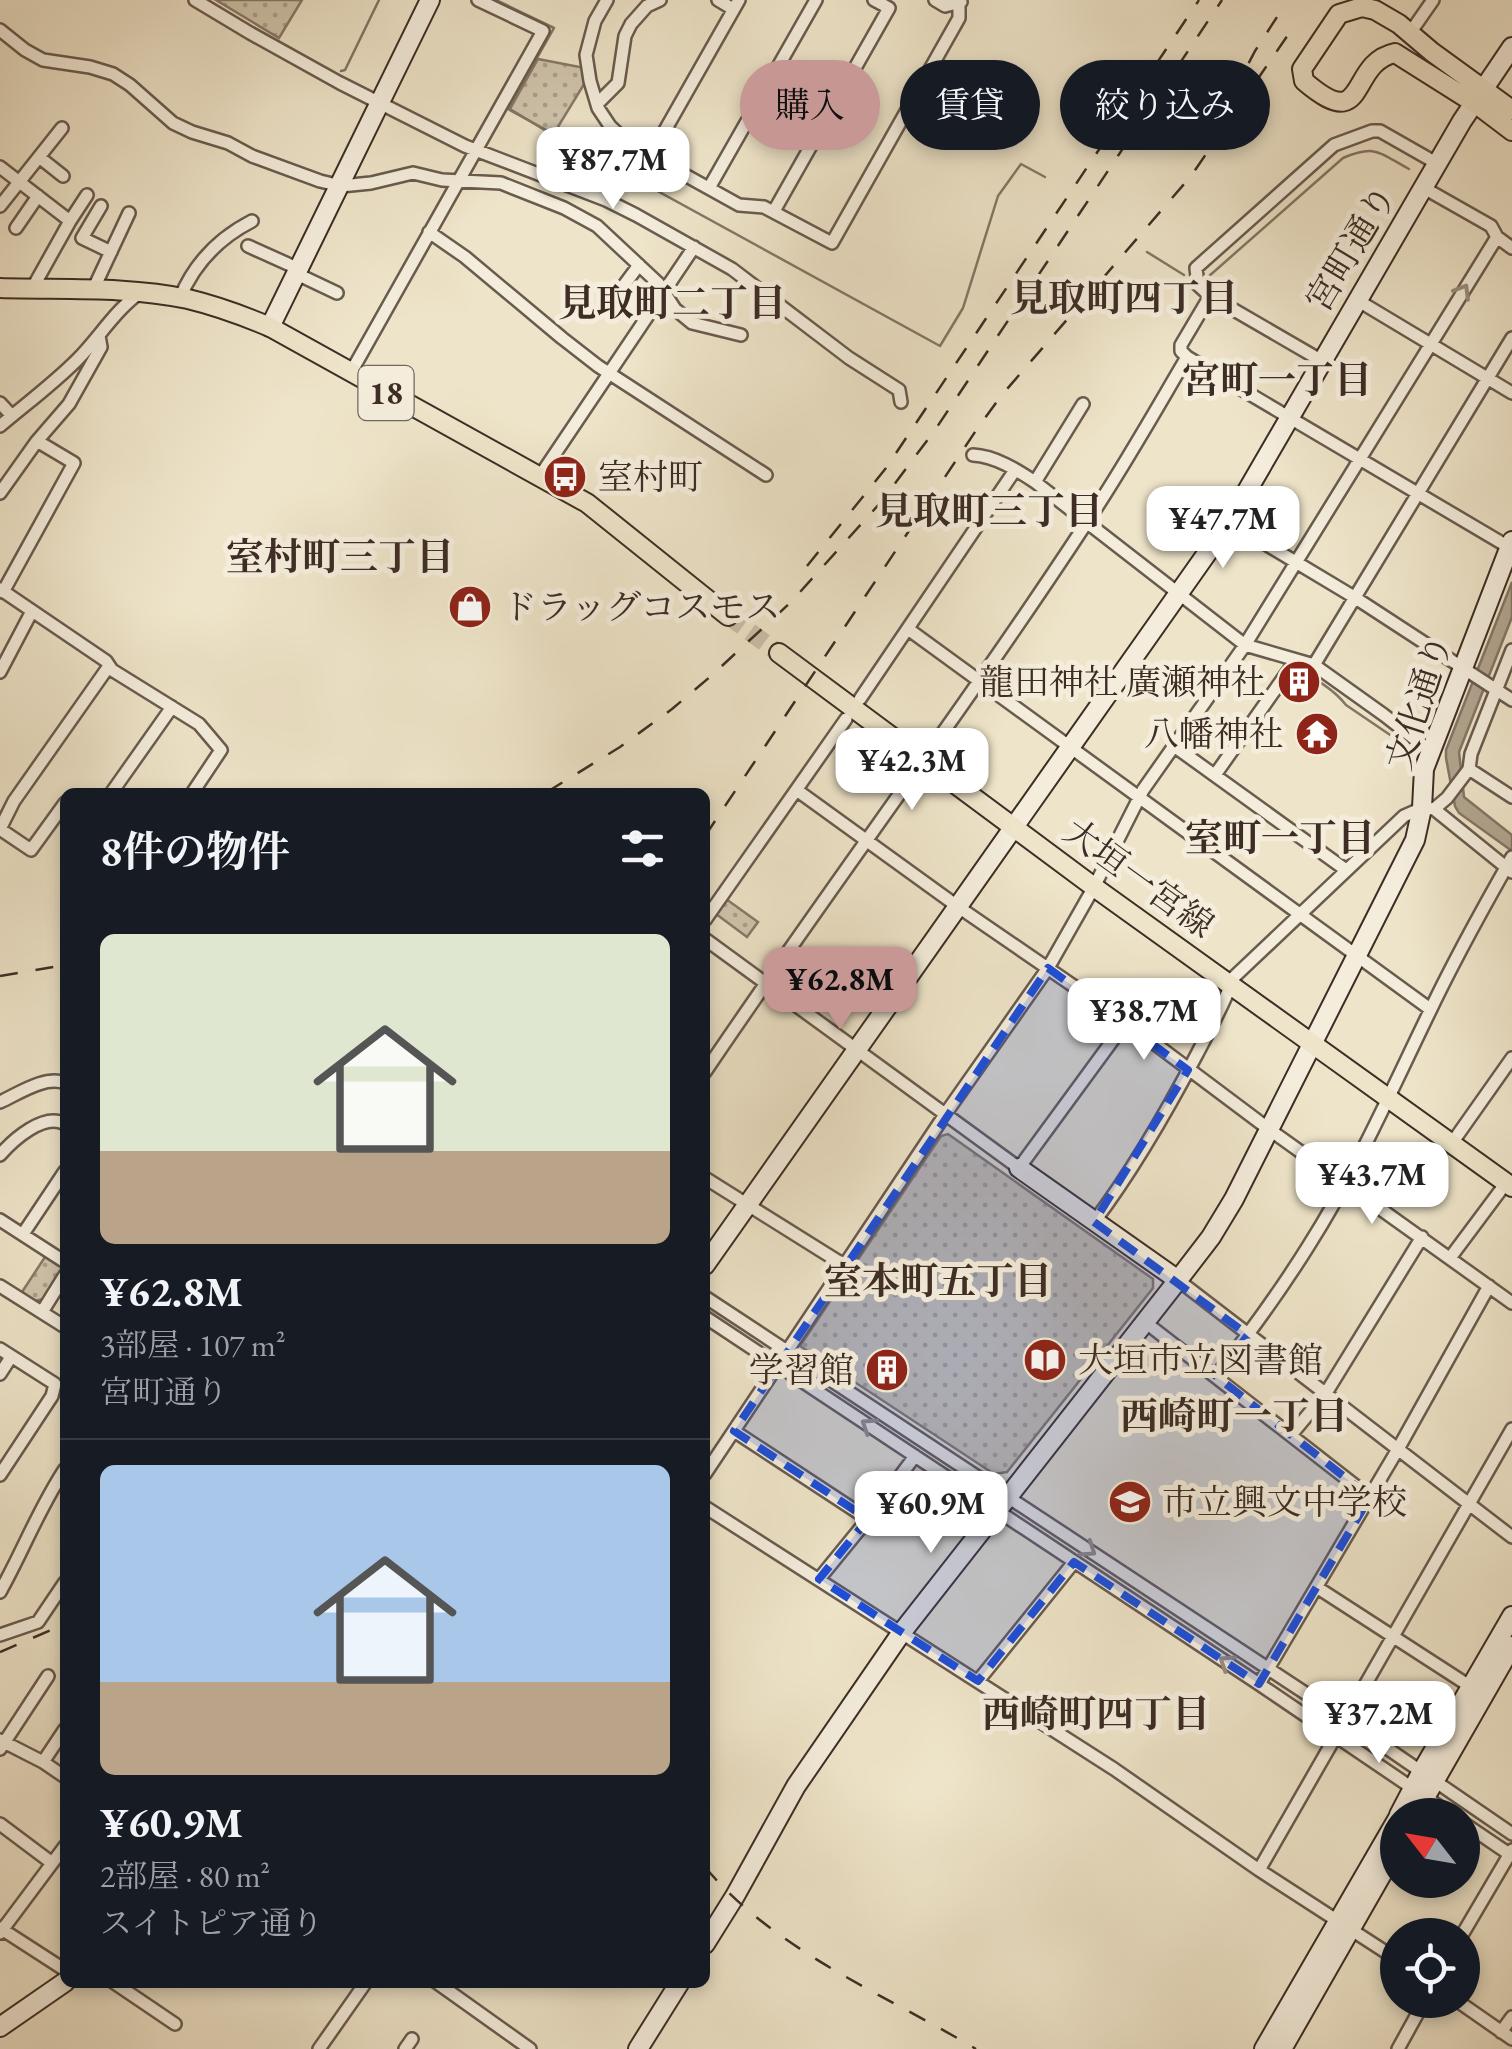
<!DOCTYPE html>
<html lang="ja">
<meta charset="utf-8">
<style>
:root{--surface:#171b24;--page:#242831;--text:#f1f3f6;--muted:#9ea1a6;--line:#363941;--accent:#c59692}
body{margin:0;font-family:"EB Garamond","Noto Serif JP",serif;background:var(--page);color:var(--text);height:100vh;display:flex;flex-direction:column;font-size:38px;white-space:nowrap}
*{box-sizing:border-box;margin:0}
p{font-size:32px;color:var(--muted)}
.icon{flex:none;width:55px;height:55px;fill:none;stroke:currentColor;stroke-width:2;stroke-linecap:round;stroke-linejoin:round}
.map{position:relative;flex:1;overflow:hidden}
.side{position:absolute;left:60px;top:788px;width:650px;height:1200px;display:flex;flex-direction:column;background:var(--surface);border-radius:15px;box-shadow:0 5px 15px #0003}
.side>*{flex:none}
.banner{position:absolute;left:740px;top:60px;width:620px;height:90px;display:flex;gap:20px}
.needle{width:65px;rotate:301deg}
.fabs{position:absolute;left:1380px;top:1798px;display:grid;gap:20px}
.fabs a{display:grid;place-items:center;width:100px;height:100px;border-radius:50%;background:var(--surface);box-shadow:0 5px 15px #0003;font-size:50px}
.price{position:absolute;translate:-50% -85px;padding:0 22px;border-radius:20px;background:#fff;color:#222;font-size:32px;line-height:65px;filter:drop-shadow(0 2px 5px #0008)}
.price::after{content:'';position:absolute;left:50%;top:60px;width:30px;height:22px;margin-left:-15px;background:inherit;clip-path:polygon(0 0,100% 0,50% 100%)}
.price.on{background:var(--accent);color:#111}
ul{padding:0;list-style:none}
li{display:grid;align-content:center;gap:20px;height:530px;padding:0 40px}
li+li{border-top:2px solid var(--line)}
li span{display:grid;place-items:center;height:310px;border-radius:15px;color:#555}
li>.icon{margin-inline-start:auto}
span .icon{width:180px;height:180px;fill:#fffc;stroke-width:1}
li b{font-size:42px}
h2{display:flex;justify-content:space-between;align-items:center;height:120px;padding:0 40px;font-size:42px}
.tag{padding:0 35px;border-radius:45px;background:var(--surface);box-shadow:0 5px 15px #0003;font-size:35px;line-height:90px}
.tag.on{background:var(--accent);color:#111}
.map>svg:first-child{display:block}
.park{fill:url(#park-dots);stroke:#867969;stroke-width:2.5}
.water{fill:#b2a691;stroke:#837666;stroke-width:2.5}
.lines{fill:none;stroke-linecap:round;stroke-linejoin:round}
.stream{stroke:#837666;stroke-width:2.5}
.primary-tunnel{stroke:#cbbfa8;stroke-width:18;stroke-dasharray:18 9;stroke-linecap:butt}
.street-casing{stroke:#695b4e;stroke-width:16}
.secondary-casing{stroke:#3d2d25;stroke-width:22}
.primary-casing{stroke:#3d2d25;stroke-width:22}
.street{stroke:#f4eddc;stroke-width:11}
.secondary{stroke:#f4eddc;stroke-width:18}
.primary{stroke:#eee4c9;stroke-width:18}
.rail{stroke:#3d2d25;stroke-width:2.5;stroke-dasharray:18 18;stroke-linecap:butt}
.oneway{stroke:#988d80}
.marked{fill:#1d4ed8;fill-opacity:0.2;stroke:#1d4ed8;stroke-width:8;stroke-dasharray:20 12;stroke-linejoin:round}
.labels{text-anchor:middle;stroke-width:10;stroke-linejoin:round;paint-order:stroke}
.shield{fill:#f4eddc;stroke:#74675c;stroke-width:2.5}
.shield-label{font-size:32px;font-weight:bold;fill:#3d2d25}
.street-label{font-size:35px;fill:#3d2d25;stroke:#f4eddc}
.poi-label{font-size:35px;fill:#3d2d25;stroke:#f4eddc;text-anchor:start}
.neighbourhood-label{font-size:38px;font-weight:bold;fill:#3d2d25;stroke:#f4eddc}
</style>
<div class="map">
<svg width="1512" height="2049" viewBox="0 0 1512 2049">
<defs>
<pattern id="park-dots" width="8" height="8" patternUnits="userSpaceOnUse" patternTransform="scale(2.5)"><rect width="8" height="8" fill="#d0c5ad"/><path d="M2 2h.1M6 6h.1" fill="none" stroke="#aaa08d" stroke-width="1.8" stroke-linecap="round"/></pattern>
</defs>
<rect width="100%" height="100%" fill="#eee4c9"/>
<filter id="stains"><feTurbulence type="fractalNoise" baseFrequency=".002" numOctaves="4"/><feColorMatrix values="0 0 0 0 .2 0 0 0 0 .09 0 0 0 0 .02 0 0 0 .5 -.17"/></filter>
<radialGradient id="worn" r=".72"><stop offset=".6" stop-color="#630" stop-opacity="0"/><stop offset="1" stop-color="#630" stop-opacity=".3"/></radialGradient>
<path class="park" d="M216 0H302L279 38Z
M538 59 585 68 586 81 553 135 510 109Z
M726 899 758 922 747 937 716 914Z
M948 1134 1153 1279V1288L1007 1472 994 1474 800 1346 941 1136Z
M47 1254 60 1262 62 1268 43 1299 35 1301 22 1292Z"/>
<path class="water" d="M1512 582V617L1459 752 1464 797 1512 835V851L1459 813 1455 806 1446 758V750Z"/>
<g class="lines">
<path class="stream" d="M496 0 554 28 508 109 940 346 963 308 998 196 1021 164 1045 177
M341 71 345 70 379 0
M1147 252 1184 275
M1208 277 1343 158C1376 144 1379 153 1409 169
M1223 774 1296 671C1314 676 1335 691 1346 705L1402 743"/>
<path class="primary-tunnel" d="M728 616 779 653"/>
<g class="street-casing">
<path id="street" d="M195 0 250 33 340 83 465 146 606 200 636 215 732 269 849 358 899 390 901 402
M607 0 595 21 586 55 590 81 598 108 610 126 629 144 739 205 764 207 832 243 959 18V4
M718 0 733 9
M935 0 945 6 961 2
M0 30 25 50 43 60 90 67 113 74 130 85 173 123 192 132 228 143 252 156 320 181 341 186 371 183 413 173 442 180 501 183 564 208 597 226 658 283 675 309 692 323 741 335
M1410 33 1433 0
M597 104 618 83 625 36 631 24 647 6 660 0
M651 155 739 0
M39 157 63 176
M0 167 70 221 32 289
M709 188 816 0
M1424 188 1491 226 1497 237 1512 248
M0 206 62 128
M101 206 82 238 111 252
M774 211 889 8 874 0
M70 221 87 195
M16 228 38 196
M429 232 465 257 562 338 598 366 766 475
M248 246 299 269
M297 274 337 293
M93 290 129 213
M180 298C194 264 219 238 252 221
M1357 300 1512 393
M610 304 639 265
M1187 357 1181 351V345L1210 296
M1322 361 1210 296 1198 285 1196 268 1334 145 1372 131H1380L1438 164
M350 374 543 31 478 0
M0 403 12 416
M0 426C26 404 53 384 77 360 99 338 116 309 141 292
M973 455C995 456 1017 470 1035 482L1245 645 1314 665 1384 715 1430 751
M540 476 694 247
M1035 482 1083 404
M0 493 37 441 69 404 101 347 99 336
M1229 522 1354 597 1512 700
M0 589 106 661 112 670 199 724 221 750 193 792
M3 592 74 463 37 441
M908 629 1430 1009
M1314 665 1512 338
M0 672 32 611
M860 699 1015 470
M1174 746 1346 870
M1469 769 1512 797
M1215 775 1296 660
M798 791 957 906 1126 1022 1270 1130 1512 1303
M112 792 172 707
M1434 809 1512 872
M0 829 14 801 109 666
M0 829 31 850 65 803
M705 920 846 719
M705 939 1019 1168 1126 1022
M705 1072C829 888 963 711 1085 525 1122 470 1154 413 1187 357L1512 549
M0 1102C18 1094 45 1075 65 1083
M1452 1143 1512 1058
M0 1155C13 1140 44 1112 65 1124
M705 1178 844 1265
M0 1220 65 1262
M1094 1222C1134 1169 1166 1113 1197 1054 1210 1029 1224 1004 1234 977L1404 816 1422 808 1434 809 1447 798 1469 769 1471 754 1512 650
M23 1234 65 1171
M1450 1258 1506 1183
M1178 1280 1512 1537
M0 1286 65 1327
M705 1297 1346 1720 1512 1834
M42 1312 65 1275
M705 1317 1259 1684 1452 1815
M1145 1322 1370 1497
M0 1349 55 1384 52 1396 0 1475
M0 1374 11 1357
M1216 1376C1249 1334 1281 1290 1309 1245 1356 1171 1391 1091 1429 1013 1454 960 1483 908 1512 857
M734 1431 868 1519
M1291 1435 1326 1393 1422 1237
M705 1474 946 1113 1048 968 1094 887 1143 790 1245 645 1497 237
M705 1507 1114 1769 1259 1870 1398 1960
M819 1579 868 1519 915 1456
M1318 1588 1471 1687
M0 1592C23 1551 39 1508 65 1469
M0 1635 38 1622 65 1582
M978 1681 1074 1562
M1259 1684 1398 1449 1489 1286
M0 1740 43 1762 65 1777
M0 1749 48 1676
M43 1762 65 1729
M1462 1822 1512 1856
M0 1824 52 1863
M1259 1870 1512 1429
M0 1928 65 1970
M0 1933 65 1846
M1462 1935 1512 1850
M113 1982 175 2024
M436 1982 530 2049
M1456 2000 1512 2039
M1501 2032 1512 2017
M319 2049 366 1982
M405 2049 412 2039
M1398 2049 1425 2000"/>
</g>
<g class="secondary-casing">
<path id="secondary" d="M270 327 430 0
M1019 1168 1178 1280
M705 1265 1229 522 1462 121 1512 47
M1399 1815 1422 1771 1512 1616
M1415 1815 1512 1646
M705 1944 735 1896 796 1786 902 1632 1178 1280 1211 1237 1234 1199 1415 840 1422 808 1424 769 1512 541
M0 2027 65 1982
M638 2049 680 1982
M1264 2049 1398 1818
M1282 2049 1398 1846"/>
</g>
<g class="primary-casing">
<path id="primary" d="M1512 110 1432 52 1399 24 1375 10 1362 7 1339 14 1302 69 1304 81C1369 137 1347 63 1395 53L1479 106 1512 131
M0 288C62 290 127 286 188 299 217 306 244 316 270 327L587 503 728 616
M779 653 1094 887 1512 1187"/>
</g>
<use href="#street" class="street"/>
<use href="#secondary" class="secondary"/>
<use href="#primary" class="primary"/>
<path class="rail" d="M1232 95 1255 51 1277 17
M807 566 886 468 1199 0
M547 792 620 747 672 709 711 676 791 602 881 502 935 430 1222 0
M705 836 977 429 1001 396 1191 176 1290 32
M0 976 65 965
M0 1652 65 1624
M705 1867C775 1951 884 1994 976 2049"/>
</g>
<defs><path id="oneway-chevron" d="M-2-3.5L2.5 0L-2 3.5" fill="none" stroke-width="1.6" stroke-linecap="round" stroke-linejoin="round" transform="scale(2.5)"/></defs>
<g class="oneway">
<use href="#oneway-chevron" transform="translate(1463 291) rotate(-59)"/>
<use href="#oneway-chevron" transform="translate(868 1425) rotate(-147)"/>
<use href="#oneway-chevron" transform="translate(1089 1550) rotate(34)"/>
<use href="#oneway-chevron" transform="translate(1226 1662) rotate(-147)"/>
</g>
<path class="marked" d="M1048 968 1188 1070 1094 1222 1248 1335 1216 1376 1370 1497 1259 1684 1074 1562 978 1681 819 1579 868 1519 734 1431Z"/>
<defs>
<g id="bus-disc" transform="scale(2.25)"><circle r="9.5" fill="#8f2418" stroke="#f4eddc"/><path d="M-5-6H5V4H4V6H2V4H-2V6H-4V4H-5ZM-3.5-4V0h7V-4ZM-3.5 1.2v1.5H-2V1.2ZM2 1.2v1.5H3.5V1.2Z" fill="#fff"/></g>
<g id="shop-disc" transform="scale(2.25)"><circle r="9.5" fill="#8f2418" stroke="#f4eddc"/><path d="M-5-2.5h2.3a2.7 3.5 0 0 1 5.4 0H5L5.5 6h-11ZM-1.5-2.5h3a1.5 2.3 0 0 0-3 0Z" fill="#fff"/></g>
<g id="building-disc" transform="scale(2.25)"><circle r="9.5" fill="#8f2418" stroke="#f4eddc"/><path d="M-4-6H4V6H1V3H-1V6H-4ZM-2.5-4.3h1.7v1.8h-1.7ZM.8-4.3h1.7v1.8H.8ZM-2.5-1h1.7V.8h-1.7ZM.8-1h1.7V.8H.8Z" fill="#fff"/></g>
<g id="temple-disc" transform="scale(2.25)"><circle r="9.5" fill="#8f2418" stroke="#f4eddc"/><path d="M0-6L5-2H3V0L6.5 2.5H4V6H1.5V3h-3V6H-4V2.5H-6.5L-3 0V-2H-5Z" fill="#fff"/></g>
<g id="library-disc" transform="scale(2.25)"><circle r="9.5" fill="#8f2418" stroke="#f4eddc"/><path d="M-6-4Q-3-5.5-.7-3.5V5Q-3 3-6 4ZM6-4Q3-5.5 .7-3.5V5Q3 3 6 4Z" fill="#fff"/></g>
<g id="school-disc" transform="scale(2.25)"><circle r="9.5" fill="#8f2418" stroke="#f4eddc"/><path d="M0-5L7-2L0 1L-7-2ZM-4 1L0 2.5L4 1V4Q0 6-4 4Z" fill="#fff"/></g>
</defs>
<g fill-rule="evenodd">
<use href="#bus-disc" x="565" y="477"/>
<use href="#shop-disc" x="470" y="607"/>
<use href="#building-disc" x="1299" y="682"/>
<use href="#temple-disc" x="1317" y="734"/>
<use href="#library-disc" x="1045" y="1360"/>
<use href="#building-disc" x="887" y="1370"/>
<use href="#school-disc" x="1130" y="1502"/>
</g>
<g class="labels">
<rect class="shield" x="358.5" y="366" width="55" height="54" rx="8"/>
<g class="shield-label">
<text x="386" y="404">18</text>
</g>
<g class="street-label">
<text transform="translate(1351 248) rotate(-59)" y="12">宮町通り</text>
<text transform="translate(1419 702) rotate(-72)" y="12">文化通り</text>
<text transform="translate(1139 878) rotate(36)" y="12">大垣一宮線</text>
</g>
<g class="poi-label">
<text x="598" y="489">室村町</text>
<text x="502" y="619">ドラッグコスモス</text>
<text x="1266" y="694" text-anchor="end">龍田神社 廣瀬神社</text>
<text x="1284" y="746" text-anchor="end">八幡神社</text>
<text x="1078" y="1372">大垣市立図書館</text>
<text x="854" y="1382" text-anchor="end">学習館</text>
<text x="1162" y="1514">市立興文中学校</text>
</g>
<g class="neighbourhood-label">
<text x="1124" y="311">見取町四丁目</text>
<text x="672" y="316">見取町二丁目</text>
<text x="1277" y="393">宮町一丁目</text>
<text x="989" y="524">見取町三丁目</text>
<text x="340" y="570">室村町三丁目</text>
<text x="1280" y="851">室町一丁目</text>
<text x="938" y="1294">室本町五丁目</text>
<text x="1234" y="1429">西崎町一丁目</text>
<text x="1096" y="1727">西崎町四丁目</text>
</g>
</g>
<rect width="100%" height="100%" filter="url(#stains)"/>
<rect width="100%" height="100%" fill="url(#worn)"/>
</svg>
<div class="fabs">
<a><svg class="needle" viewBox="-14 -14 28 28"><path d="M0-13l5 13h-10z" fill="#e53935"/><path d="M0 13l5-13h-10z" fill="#9ea1a6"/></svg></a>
<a><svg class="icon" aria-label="locate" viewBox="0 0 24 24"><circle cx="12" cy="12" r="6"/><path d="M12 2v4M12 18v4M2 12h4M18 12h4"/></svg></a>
</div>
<b class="price" style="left:613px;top:212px">¥87.7M</b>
<b class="price" style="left:1223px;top:571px">¥47.7M</b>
<b class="price" style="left:912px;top:813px">¥42.3M</b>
<b class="price on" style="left:840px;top:1032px">¥62.8M</b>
<b class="price" style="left:1144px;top:1063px">¥38.7M</b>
<b class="price" style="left:1372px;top:1227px">¥43.7M</b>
<b class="price" style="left:931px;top:1556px">¥60.9M</b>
<b class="price" style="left:1379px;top:1766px">¥37.2M</b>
<div class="banner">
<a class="tag on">購入</a>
<a class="tag">賃貸</a>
<a class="tag">絞り込み</a>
</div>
<section class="side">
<h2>8件の物件<svg class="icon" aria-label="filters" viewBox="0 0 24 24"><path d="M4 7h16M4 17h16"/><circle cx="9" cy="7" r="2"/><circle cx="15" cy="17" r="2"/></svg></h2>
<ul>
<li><span style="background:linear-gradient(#dfe7d0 70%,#b9a48a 0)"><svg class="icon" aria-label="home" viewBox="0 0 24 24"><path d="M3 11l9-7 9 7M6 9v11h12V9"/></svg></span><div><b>¥62.8M</b><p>3部屋 · 107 m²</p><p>宮町通り</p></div></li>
<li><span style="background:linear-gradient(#a9c7e8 70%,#b9a48a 0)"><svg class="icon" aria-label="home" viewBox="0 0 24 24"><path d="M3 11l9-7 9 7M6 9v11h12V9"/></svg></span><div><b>¥60.9M</b><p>2部屋 · 80 m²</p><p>スイトピア通り</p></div></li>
</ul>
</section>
</div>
